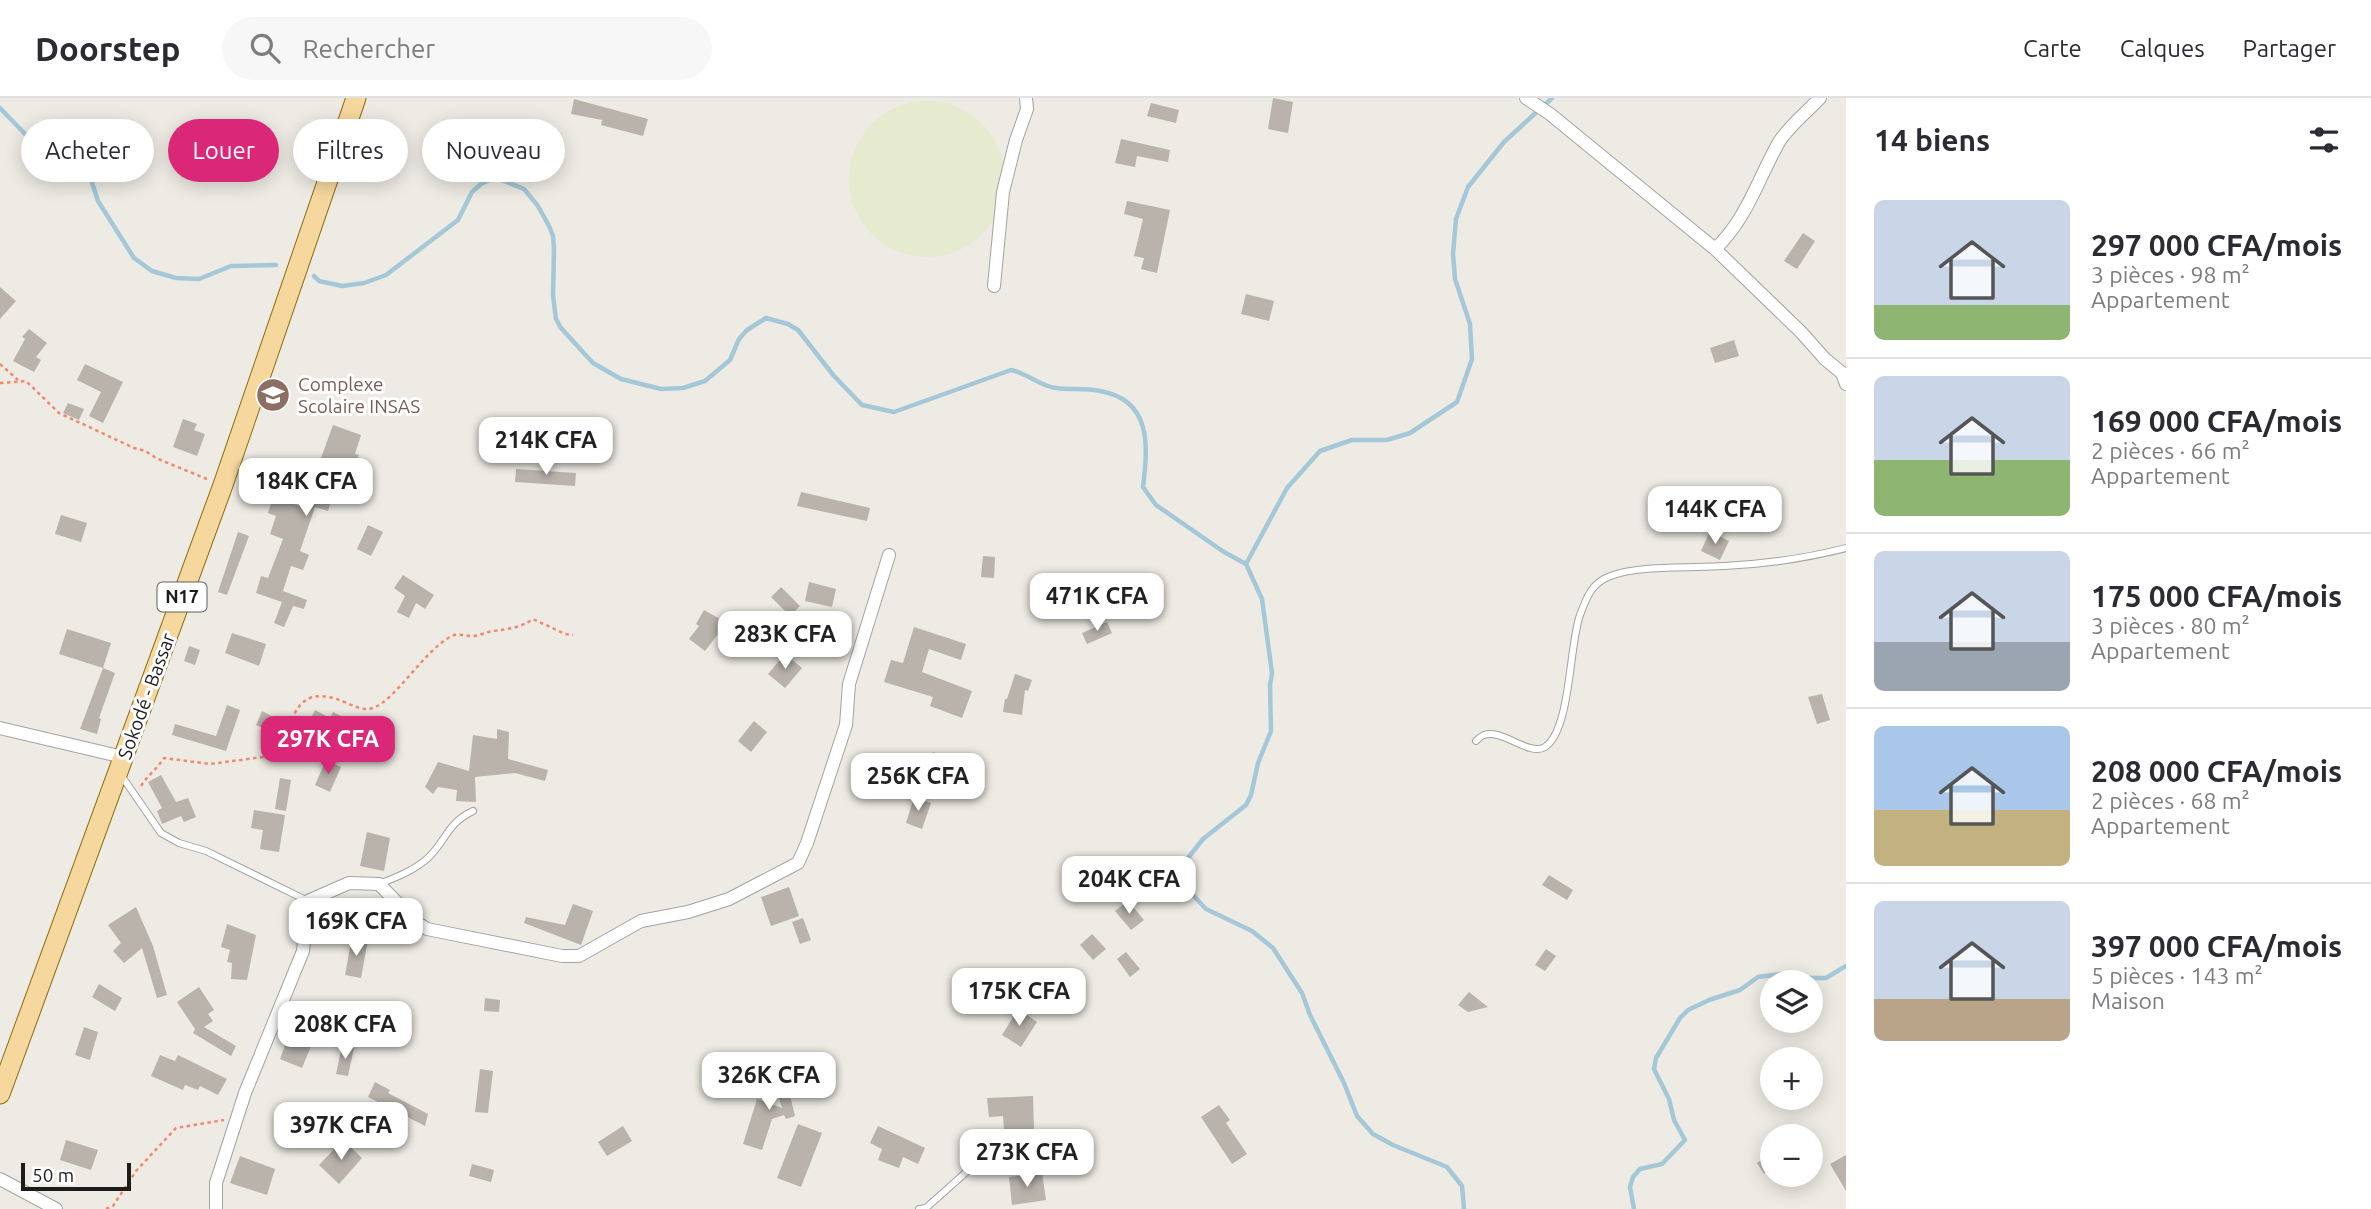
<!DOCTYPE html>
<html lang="fr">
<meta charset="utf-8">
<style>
:root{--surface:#fff;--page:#f7f7f7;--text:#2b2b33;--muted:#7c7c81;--line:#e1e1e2;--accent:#db2777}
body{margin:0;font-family:Ubuntu,sans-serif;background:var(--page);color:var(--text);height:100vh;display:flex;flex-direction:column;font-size:26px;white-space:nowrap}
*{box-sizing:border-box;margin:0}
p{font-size:23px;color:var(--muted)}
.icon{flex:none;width:38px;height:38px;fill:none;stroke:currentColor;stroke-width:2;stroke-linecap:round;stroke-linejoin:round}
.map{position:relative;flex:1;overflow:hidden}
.panel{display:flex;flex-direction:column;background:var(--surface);width:525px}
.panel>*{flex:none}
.guide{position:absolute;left:21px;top:21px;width:665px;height:63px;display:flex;gap:14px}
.fabs{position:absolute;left:1760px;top:872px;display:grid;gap:14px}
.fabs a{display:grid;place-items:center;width:63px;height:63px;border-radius:50%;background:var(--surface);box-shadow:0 4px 18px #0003;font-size:35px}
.scale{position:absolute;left:21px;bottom:18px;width:110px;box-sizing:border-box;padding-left:7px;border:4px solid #1c1c1c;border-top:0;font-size:19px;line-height:24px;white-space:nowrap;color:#1c1c1c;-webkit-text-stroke:5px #fff;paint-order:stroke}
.price{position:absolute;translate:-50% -60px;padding:0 16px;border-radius:14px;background:#fff;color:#222;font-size:23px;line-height:46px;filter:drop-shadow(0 2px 4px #0008)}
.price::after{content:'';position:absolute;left:50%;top:42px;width:21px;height:16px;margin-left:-10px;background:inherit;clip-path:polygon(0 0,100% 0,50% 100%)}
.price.current{background:var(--accent);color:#fff}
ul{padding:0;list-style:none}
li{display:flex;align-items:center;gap:21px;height:175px;padding:0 28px}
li+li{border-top:2px solid var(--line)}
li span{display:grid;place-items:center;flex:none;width:196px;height:140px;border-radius:10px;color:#555}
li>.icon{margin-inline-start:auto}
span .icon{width:84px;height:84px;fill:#fffc;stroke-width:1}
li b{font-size:30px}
h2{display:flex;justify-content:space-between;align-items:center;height:84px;padding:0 28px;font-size:30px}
.pill{padding:0 24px;border-radius:32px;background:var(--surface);box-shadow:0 4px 18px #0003;font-size:24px;line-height:63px}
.pill.current{background:var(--accent);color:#fff}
header{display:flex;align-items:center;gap:42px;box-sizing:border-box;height:98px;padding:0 35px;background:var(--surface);border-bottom:2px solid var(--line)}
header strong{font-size:33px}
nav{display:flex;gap:38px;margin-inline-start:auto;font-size:24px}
.search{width:490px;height:63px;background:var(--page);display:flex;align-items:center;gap:18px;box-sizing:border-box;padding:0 24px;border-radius:38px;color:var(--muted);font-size:26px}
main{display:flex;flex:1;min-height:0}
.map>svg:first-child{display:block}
.farmland{fill:#e6ebcf}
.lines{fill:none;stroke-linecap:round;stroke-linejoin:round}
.stream{stroke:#a5c8d8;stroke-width:4.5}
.building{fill:#b9b3ac}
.lane-casing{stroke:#a3a3a3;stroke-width:8}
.street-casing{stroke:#a3a3a3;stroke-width:14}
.primary-casing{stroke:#8c6c09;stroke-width:21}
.path{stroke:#f18970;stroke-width:2.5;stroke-dasharray:3.5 3.5;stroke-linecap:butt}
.lane{stroke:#fff;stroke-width:6}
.street{stroke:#fff;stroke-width:12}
.primary{stroke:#f6d89f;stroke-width:19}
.labels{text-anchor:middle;stroke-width:6;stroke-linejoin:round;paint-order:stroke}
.shield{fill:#fff;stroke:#606060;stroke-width:2}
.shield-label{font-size:18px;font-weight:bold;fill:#1c1c1c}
.education-label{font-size:19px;fill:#785e54;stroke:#fff;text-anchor:start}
.street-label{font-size:19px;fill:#1c1c1c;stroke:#fff}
</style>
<header>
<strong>Doorstep</strong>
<div class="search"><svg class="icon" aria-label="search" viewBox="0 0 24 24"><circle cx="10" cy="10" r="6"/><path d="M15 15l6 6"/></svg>Rechercher</div>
<nav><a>Carte</a><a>Calques</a><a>Partager</a></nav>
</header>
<main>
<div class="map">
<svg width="1846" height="1111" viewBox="0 0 1846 1111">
<rect width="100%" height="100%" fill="#edebe3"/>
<path class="farmland" d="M849 81a78 78 0 1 1 156 0a78 78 0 1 1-156 0Z"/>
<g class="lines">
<path class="stream" d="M0 10 25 36 59 47 80 60 87 69 98 103 134 160 152 173 176 180 199 181 231 168 276 167
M314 178 319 183 342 188 364 185 386 177 458 122 472 94 481 86 491 81 502 82 524 91 538 108 549 128 553 138 554 151 553 198 556 221 561 230 593 265 621 281 661 291 683 290 705 283 730 262 739 241 747 232 766 220 788 226 798 232 834 278 862 307 894 314 1011 272C1027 275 1040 288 1056 290 1071 292 1086 290 1100 293 1152 302 1148 348 1143 389L1156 407 1224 454 1246 466 1262 501 1272 575 1270 587 1271 633 1258 665 1251 697 1246 707 1203 741 1188 760 1185 770 1189 793 1206 811 1252 833 1273 850 1302 895 1310 917 1344 985 1357 1018 1373 1036 1393 1047 1447 1069 1462 1088 1464 1111
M1246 466 1287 390 1320 353 1352 342H1387L1410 335 1457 304 1472 261 1470 226 1455 181 1453 156 1456 121 1468 89 1504 44 1552 0
M1634 1111 1630 1089 1633 1079 1640 1071 1662 1066 1685 1042 1674 1022 1669 1001 1654 971 1656 960 1680 920 1688 912 1709 902 1740 892 1758 879 1781 876 1803 880H1826L1846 868"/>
</g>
<path class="building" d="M1273 0 1293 4 1288 35 1268 31Z
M574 1 648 21 643 38 601 27 602 22 571 16Z
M1151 5 1179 12 1176 25 1147 18Z
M1121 41 1170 52 1168 64 1137 58 1135 69 1115 65Z
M1127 103 1170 112 1157 175 1141 171 1144 160 1134 158 1143 121 1124 116Z
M1803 135 1815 143 1797 171 1784 163Z
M0 189 16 203 0 221Z
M1246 196 1274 203 1269 223 1241 216Z
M29 231 47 245 36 259 41 262 34 274 13 263 25 241 22 239Z
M1734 242 1739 258 1715 265 1710 250Z
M85 266 123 284 103 325 89 318 101 294 77 282Z
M68 305 84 311 79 322 63 315Z
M183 321 197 326 194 332 205 336 197 358 173 349Z
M333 327 361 337 355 356 359 357 350 382 343 379 339 389 335 387 328 413 315 409 300 453 309 457 303 472 291 468 283 493 307 502 304 511 293 508 284 529 274 525 282 504 256 495 261 478 268 480 283 441 270 436 276 418 268 415 273 399 303 409 310 385H312Z
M503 327 515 332 505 362 492 358Z
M516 371 576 375 575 388 515 384Z
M801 394 870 410 867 423 797 408Z
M61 417 87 425 81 444 55 436Z
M368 427 383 434 371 458 357 451Z
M1710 433 1729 443 1720 462 1701 453Z
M238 434 249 438 227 497 218 494Z
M983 458 995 459 994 480 981 479Z
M403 477 434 497 425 511 416 505 409 520 397 514 405 498 394 490Z
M809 484 836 491 832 509 805 503Z
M781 489 800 508 790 518 771 499Z
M704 512 720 521 726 516 740 531 730 541 721 532 705 553 689 541 699 528 696 526Z
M1107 524 1112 535 1087 546 1082 535Z
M914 529 966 546 961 562 929 551 922 574 972 593 962 620 930 608 933 599 884 584 891 562 903 565Z
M67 531 111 545 103 570 59 556Z
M232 535 266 546 259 568 225 555Z
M189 548 200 552 195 567 184 563Z
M785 556 802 570 785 590 768 576Z
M103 570 115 575 99 620 101 621 97 636 80 631Z
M1015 576 1032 582 1028 593 1025 592 1022 617 1003 614 1005 601H1007Z
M1822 596 1830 622 1817 626 1808 599Z
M227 607 240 612 226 653 172 637 175 626 216 638Z
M315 612 330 620 333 614 349 622 341 638 310 622Z
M262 613 287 626 277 646 263 640 267 632 256 627Z
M754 623 767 634 751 654 738 643Z
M497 631 509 634 508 661 548 672 545 683 515 675 475 679 476 704 456 703 457 692 438 689 433 696 425 689 438 664 469 673 473 637 497 641Z
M933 654 949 662 938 685 922 677Z
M326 662 341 669 330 694 315 687Z
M161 677 176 704 188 700 196 719 184 724 181 718 162 726 157 713 162 710 148 684Z
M280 680 291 682 286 713 275 711Z
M914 699 931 705 922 731 906 725Z
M254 712 285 717 279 754 260 751 263 732 251 730Z
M367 734 390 740 384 773 360 768Z
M1549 777 1573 792 1567 802 1542 787Z
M789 789 799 818 771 828 761 799Z
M1128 803 1144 822 1131 832 1115 813Z
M573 806 593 813 581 847 524 825 526 819 565 827Z
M136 809 153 848 167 897 157 900 142 850 124 865 113 853 121 845 108 827Z
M803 820 811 842 800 846 792 824Z
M227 826 256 837 247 882 231 881 232 865 227 864 230 852 221 849Z
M1092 836 1106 851 1093 862 1080 847Z
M352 839 368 842 361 880 345 877Z
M1546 851 1556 858 1545 873 1535 867Z
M1126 854 1140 871 1130 879 1117 861Z
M99 886 122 900 115 913 92 899Z
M199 889 214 912 208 916 213 923 204 929 236 948 231 958 193 935 195 931 177 904Z
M1469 894 1488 909 1468 914 1458 907Z
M485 900 500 902 499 914 484 913Z
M1018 911 1037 924 1021 949 1002 937Z
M84 929 98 934 90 962 75 957Z
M288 939 311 948 302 970 280 961Z
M342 948 354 950 348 978 336 976Z
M160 957 175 963 178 957 227 981 218 997 200 988 198 992 185 987 183 992 151 978Z
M783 969 795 1018 786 1021 784 1017 772 1021 762 1052 743 1046 757 1001 782 1010 771 973Z
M480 971 493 973 488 1015 475 1014Z
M375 984 390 992 388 995 428 1016 425 1028 368 999Z
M1033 998 1034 1032 1004 1033 1003 1018 989 1019 987 1000Z
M1219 1007 1230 1022 1226 1025 1247 1056 1232 1066 1201 1019Z
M798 1026 822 1035 801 1089 777 1080Z
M623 1028 632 1043 607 1058 598 1044Z
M878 1028 925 1050 918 1066 903 1059 899 1070 878 1062 882 1051 870 1045Z
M66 1042 98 1052 91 1072 60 1062Z
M343 1042 362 1060 339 1086 319 1067Z
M1773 1054V1070L1764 1076 1757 1065Z
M1846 1057V1093L1830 1066Z
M240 1058 275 1071 267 1097 230 1085Z
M472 1066 494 1072 491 1084 469 1078Z
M1042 1075 1046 1102 1012 1107 1009 1079Z"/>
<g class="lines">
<g class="lane-casing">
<path id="lane" d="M1476 643C1478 641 1481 638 1484 637 1501 630 1530 659 1545 649 1571 632 1569 547 1580 517 1586 501 1591 486 1608 479 1636 467 1692 470 1724 468 1765 466 1807 460 1846 450
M121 677 161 735 179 745 206 753 308 803
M379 786C397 779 413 773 428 760 446 743 447 725 473 713
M919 1111 926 1110 982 1060"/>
</g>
<g class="street-casing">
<path id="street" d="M1526 0 1550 16 1715 151 1801 234 1825 261 1842 275 1846 286
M1715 151C1747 121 1758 81 1779 44 1789 28 1807 14 1820 0
M994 188 1003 94 1016 42 1027 11 1026 0
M0 630 123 659
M0 1081 56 1111
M216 1111V1085L245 995 303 853 308 803 349 785 379 786 416 824 427 831 562 858H579L641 823 688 814 729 801 798 765 807 745 846 627 849 586 889 457"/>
</g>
<g class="primary-casing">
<path id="primary" d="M0 996 223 387 356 0"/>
</g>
<path class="path" d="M0 266 18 282
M0 285 26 283 59 315 134 350 145 353 158 361 207 381
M141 688C148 677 157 671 164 660L210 666 278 657C294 618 296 583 347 605 356 609 364 613 373 610 396 602 424 552 452 538 459 535 465 538 472 538 479 538 486 534 493 533 508 531 520 530 533 521L565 536 573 537
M106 1111 113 1108 136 1073 176 1030 224 1022"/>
<use href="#lane" class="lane"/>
<use href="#street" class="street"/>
<use href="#primary" class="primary"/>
</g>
<defs>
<g id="school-disc" transform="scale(1.75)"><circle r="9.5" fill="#8d6e63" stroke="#fff"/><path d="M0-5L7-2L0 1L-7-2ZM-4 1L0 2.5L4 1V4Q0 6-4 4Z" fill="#fff"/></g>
</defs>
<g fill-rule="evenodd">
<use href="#school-disc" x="273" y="297"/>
</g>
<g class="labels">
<rect class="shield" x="157.5" y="484.5" width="49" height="29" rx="5"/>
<g class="shield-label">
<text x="182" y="505">N17</text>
</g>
<g class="education-label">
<text x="298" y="293">Complexe<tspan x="298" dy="22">Scolaire INSAS</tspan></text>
</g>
<g class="street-label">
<text transform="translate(146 598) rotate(-70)" y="7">Sokodé - Bassar</text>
</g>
</g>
</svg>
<div class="fabs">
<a><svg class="icon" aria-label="layers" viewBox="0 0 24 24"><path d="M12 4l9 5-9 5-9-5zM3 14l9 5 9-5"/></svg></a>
<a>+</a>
<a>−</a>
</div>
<div class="scale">50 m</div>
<b class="price" style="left:546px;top:379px">214K CFA</b>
<b class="price" style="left:306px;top:420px">184K CFA</b>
<b class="price" style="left:1715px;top:448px">144K CFA</b>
<b class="price" style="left:1097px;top:535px">471K CFA</b>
<b class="price" style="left:785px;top:573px">283K CFA</b>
<b class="price current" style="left:328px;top:678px">297K CFA</b>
<b class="price" style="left:918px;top:715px">256K CFA</b>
<b class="price" style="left:1129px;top:818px">204K CFA</b>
<b class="price" style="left:356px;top:860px">169K CFA</b>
<b class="price" style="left:1019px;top:930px">175K CFA</b>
<b class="price" style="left:345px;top:963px">208K CFA</b>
<b class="price" style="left:769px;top:1014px">326K CFA</b>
<b class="price" style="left:341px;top:1064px">397K CFA</b>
<b class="price" style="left:1027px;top:1091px">273K CFA</b>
<div class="guide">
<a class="pill">Acheter</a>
<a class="pill current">Louer</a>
<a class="pill">Filtres</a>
<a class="pill">Nouveau</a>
</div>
</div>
<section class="panel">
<h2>14 biens<svg class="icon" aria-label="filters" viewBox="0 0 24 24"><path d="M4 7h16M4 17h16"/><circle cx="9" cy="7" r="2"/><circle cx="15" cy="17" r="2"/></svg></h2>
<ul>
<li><span style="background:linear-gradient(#c9d6e8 75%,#8fb573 0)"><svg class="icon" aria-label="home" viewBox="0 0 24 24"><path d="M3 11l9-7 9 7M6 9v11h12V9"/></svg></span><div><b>297 000 CFA/mois</b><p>3 pièces · 98 m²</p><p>Appartement</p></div></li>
<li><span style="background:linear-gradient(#c9d6e8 60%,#8fb573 0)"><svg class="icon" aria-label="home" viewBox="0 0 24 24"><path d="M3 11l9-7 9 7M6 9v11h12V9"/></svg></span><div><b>169 000 CFA/mois</b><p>2 pièces · 66 m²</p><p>Appartement</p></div></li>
<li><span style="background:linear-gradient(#c9d6e8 65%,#9aa5b1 0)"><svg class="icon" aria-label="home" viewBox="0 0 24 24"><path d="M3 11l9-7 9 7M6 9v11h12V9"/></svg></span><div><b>175 000 CFA/mois</b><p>3 pièces · 80 m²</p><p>Appartement</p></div></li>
<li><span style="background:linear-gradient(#a9c7e8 60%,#c2b280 0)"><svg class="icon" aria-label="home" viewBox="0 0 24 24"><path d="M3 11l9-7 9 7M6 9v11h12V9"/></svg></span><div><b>208 000 CFA/mois</b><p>2 pièces · 68 m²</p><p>Appartement</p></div></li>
<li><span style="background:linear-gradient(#c9d6e8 70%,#b9a48a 0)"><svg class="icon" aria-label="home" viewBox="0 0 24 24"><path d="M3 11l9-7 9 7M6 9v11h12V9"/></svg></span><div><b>397 000 CFA/mois</b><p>5 pièces · 143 m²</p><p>Maison</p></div></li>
</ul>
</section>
</main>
